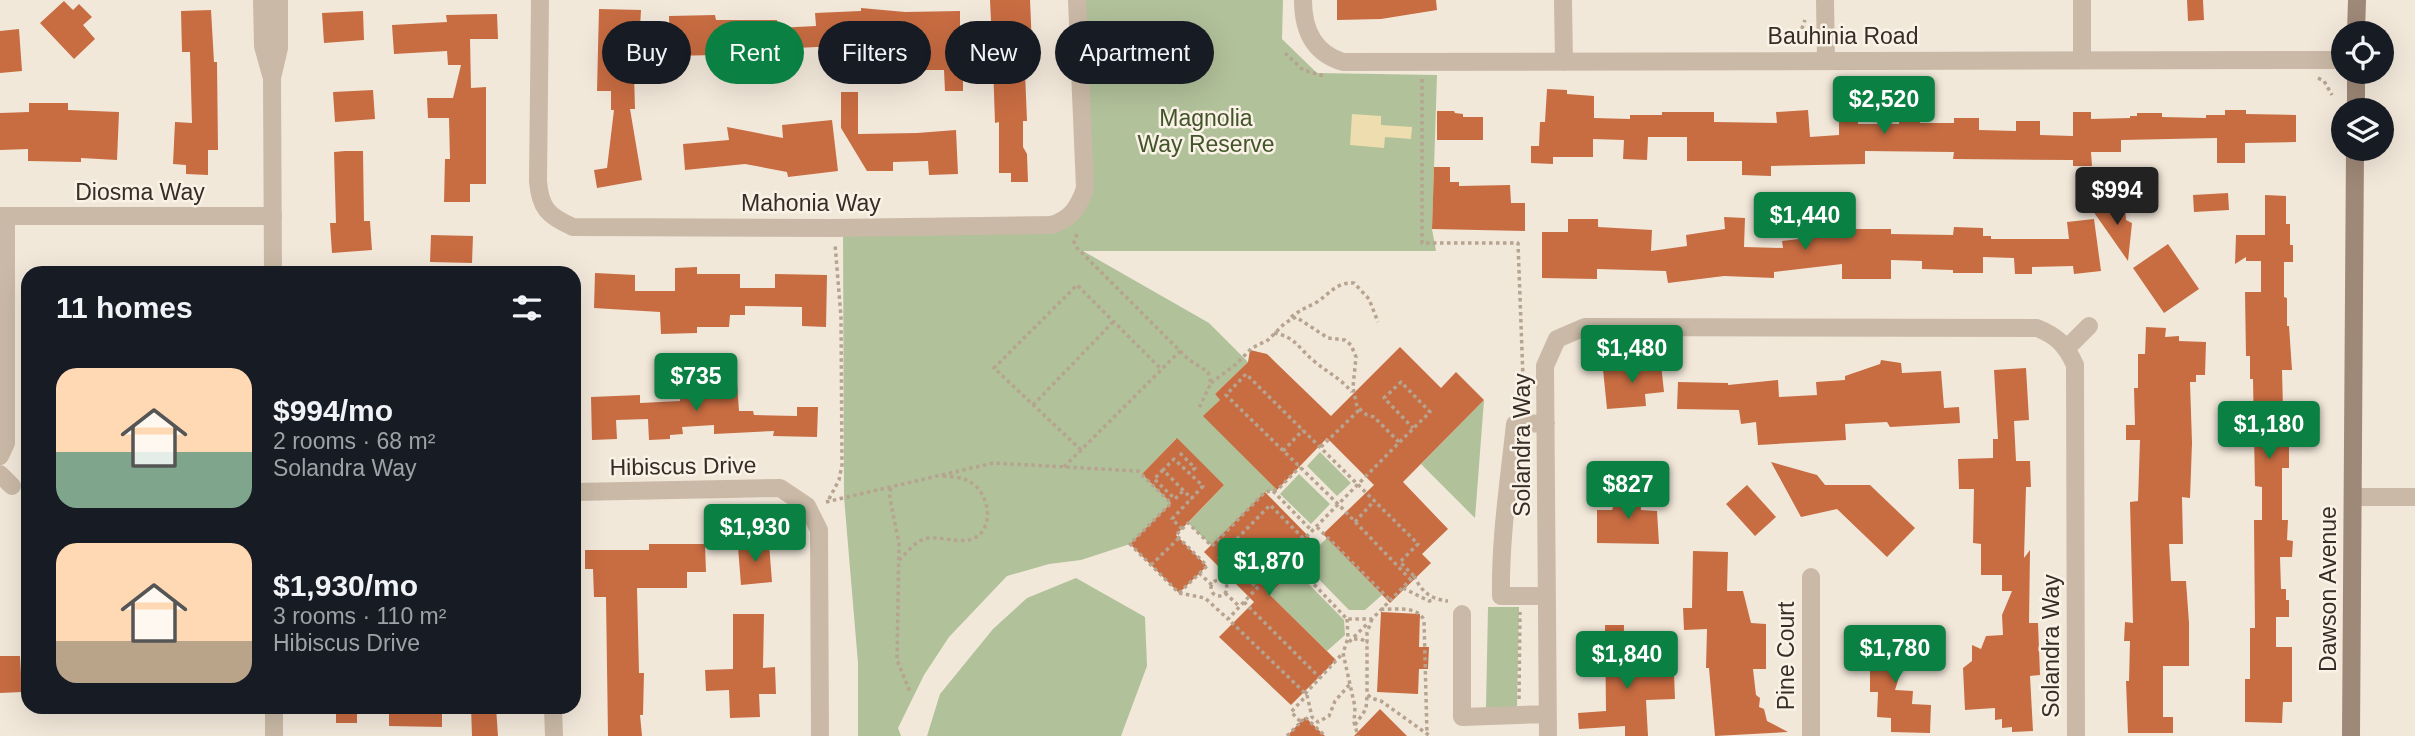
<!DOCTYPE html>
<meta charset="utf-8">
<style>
:root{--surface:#171b24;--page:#20242c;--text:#f1f3f6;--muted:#9ea1a6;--accent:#0b8043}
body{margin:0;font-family:Arial,sans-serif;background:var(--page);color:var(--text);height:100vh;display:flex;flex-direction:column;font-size:26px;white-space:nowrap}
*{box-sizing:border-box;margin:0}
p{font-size:23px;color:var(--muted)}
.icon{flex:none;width:38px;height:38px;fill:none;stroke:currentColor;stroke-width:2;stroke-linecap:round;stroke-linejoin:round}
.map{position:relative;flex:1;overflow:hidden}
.details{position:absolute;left:21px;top:266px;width:560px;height:448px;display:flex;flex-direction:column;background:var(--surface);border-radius:21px;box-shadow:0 7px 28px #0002}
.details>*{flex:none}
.guide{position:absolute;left:602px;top:21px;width:665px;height:63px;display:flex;gap:14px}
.controls{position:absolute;left:2331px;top:21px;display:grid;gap:14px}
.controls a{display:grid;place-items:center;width:63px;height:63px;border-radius:50%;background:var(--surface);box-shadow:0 7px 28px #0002;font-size:35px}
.price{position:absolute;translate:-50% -60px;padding:0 16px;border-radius:7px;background:var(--accent);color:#fff;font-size:23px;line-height:46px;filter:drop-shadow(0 2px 4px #0008)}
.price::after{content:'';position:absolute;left:50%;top:42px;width:21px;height:16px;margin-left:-10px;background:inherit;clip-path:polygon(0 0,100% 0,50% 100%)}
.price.current{background:#222;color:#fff}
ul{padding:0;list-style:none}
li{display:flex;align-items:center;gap:21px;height:175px;padding:0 35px}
li span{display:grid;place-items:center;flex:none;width:196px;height:140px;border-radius:21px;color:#555}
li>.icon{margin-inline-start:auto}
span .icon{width:84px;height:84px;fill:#fffc;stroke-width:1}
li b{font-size:30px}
h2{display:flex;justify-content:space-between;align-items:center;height:84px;padding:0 35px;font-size:30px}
.tag{padding:0 24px;border-radius:32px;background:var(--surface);box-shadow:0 7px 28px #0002;font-size:24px;line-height:63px}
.tag.current{background:var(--accent);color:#fff}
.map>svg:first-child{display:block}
.green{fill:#b1c19a}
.sand{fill:#eeddaf}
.building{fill:#c86c42}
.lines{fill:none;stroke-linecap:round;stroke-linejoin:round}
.path{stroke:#b6a390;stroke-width:3.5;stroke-dasharray:3.5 3.5;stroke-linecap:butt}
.minor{stroke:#cab9a6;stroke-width:18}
.tertiary{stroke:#cab9a6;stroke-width:18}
.secondary{stroke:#9e8877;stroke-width:18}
.labels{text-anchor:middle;stroke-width:5;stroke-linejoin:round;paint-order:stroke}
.street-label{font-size:23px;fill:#362d27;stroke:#faf2e6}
.park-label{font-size:23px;fill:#42552a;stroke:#faf2e6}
</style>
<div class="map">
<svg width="2415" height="736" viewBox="0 0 2415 736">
<rect width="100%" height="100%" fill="#f2e8da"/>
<path class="green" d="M1085 0H1283L1282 39 1317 73 1437 75 1432 229 1436 251H1083L1209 323 1248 362 1215 394 1220 400 1204 416 1277 490 1265 492 1212 546 1188 523 1224 485 1176 439 1142 474 1171 503 1130 544 1081 560 1049 564 1007 576 949 637 924 675 898 728 901 736H858V663L844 497 843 224 1061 216 1085 187Z
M1484 400 1475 518 1421 464Z
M1320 452 1351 483 1337 496 1307 466Z
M1299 474 1330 504 1311 524 1280 494Z
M1327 538 1382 595 1365 610H1349L1302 562Z
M1294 569 1344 620 1345 635 1327 651 1269 594Z
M1076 578 1145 617 1147 666 1121 736H927L940 694 993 629 1027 598Z
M1488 607H1519L1517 707H1486Z"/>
<path class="sand" d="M1352 114 1381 116V125L1412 127 1411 139 1385 137 1384 148 1350 145Z"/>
<path class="building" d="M990 0H1030L1032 47H1024L1027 121H1023V147L1027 154 1028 182H1011V173H999V122L995 123 993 64H1003L1001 21H991Z
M1337 0H1436L1437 10 1381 19 1337 20Z
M2187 0H2203L2204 20 2188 21Z
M64 1 73 10 79 4 92 17 83 25 95 39 74 59 40 23Z
M861 8 905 12 960 11V65L963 64V91H945L944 70H906V57L878 55 880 34 838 30 839 46 748 50V45L716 32V55L670 56 669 16 715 15 716 20H777V28L816 26 815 13 861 11Z
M599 9 641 10 640 28H633L632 74H634L635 109H630L642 180 597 188 594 170 607 168 614 110H611V91H597Z
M211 10 214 62H217L218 150H208V175L186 174V165L173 164 175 122 192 123 190 52H182L181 11Z
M363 11 364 40 324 43 322 13Z
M497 14 498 39H470L471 88 486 87V184H470V202H444L445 159H450L449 118H428L427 98H453L461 65H448L447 51 394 54 392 25 447 22 446 15Z
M19 29 22 71 0 73V31Z
M1547 89 1567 90V94L1594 96V118L1630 119V115H1662V112H1714V122L1777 123 1776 112 1808 110 1810 137 1839 135V121H1858V124H1899V112H1920V123H1954V118H1979V130L2016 131V121H2040V135L2073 136V112H2091V119L2130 118V116H2137V113H2162V117L2206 118V115H2225V110H2246V114L2296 115V142L2245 143V163H2217V138L2121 140V152H2091L2092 166H2073V160L1953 159 1954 152 1865 151V164L1771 166V176L1742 175V161H1687V137H1648L1647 160 1623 159 1624 140 1593 139V157H1553V164L1531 163V146H1539L1540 122H1545Z
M373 90 375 119 335 122 333 92Z
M841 92H858V134L917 133 956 130 958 174 929 175 928 161 893 162V171H867L841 128Z
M29 103H68V110L119 112 117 160 81 158V162L28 161V149L0 150V113L29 112Z
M1437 111H1454L1455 113 1463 114V117H1483V140H1437Z
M832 120 838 171 788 177 787 172 745 164 685 170 683 144 729 140 727 127 783 138 782 125Z
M345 151H363L364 221H370L372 250 332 253 330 223H336L334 152Z
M1434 167H1450V182H1459V186L1510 185 1511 203H1525V231L1432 229Z
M2228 193 2229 210 2194 212 2193 195Z
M2265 195 2286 196V224H2290V245H2293V262H2284V297L2287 298V326H2289L2292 370H2282L2283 409H2278V445H2289V468H2282V520H2288L2287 540 2293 541 2292 557H2280L2281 589H2286V600H2289V617H2276V647H2292V702H2283L2282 723 2245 722V679H2250V628H2255L2254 520H2262V487L2255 486 2253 379H2250V356H2246L2245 292H2261V261H2246V257L2235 264 2236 235H2265Z
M2125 207 2126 220 2132 223 2128 261 2093 211Z
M1724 217 1745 218 1744 247 1783 248 1782 241 1842 234V229H1891V234L1953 235 1954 227 1983 228V236H1991V239H2069L2067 222 2094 219 2101 271 2074 274 2073 266 2032 267V274H2015L2014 258 1983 257V273H1953V270L1922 269V261L1891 260V279H1842V264L1774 272V278L1724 276 1668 283 1666 271 1597 269V279L1542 278V232H1568V219H1598V227L1652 230 1651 251 1687 246 1686 235 1725 229Z
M431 235 473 236 472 263 430 262Z
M2168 244 2199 289 2164 313 2133 268Z
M697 267V274H740V288H775V274L827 275 826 327 802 326V307L745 306V315H730L729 327H697V333L661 334 660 312 594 308 595 273 635 275V291H675V268Z
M2146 327 2166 328 2165 337 2179 336V341L2206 342 2205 375H2196V382H2190L2192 443 2190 498 2182 497 2183 544H2169L2171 581H2186L2189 623V666H2163V717H2173V733H2128L2126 681H2129L2130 641H2124L2125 622 2133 623 2130 502 2138 501 2140 440H2126V425H2135L2134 388H2138V354H2145Z
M1400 347 1441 388 1456 372 1484 400 1403 482 1448 529 1422 554 1431 563 1390 603 1323 534 1374 485 1327 438 1277 490 1203 416 1220 400 1215 394 1248 362 1250 350 1267 354 1331 416Z
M1881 360 1901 363 1902 373 1941 371 1944 408 1959 407 1960 423 1890 427 1887 422 1845 424 1846 440 1758 445 1756 422 1741 424 1739 410 1677 409 1678 382 1728 383V385L1778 380 1779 397 1817 395 1816 382 1845 380V376L1880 364Z
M1661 364 1664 392 1645 394 1646 406 1607 409 1603 369Z
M2026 368 2029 420 2014 421 2016 461H2030L2031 487H2026L2024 558 2030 550 2029 623H2038L2040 675 2030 676 2033 731 2012 732V727L2002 728V719L1995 720V708L1965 710 1963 668 1972 661V645L1981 649 1986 636 2003 635 2002 615 2012 591H2002V575H1981V544L1973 543 1974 489H1959L1958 459 1993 458V439H1998L1994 370Z
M700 371V385L737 383 739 411H753L754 415 797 416V407H818L817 437 773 436 774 431 714 434V425L682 427 683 434 670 435V439L649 440 648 419 616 420 617 439 592 440 591 397 640 395V403L680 401 678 372Z
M1177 438 1224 485 1176 535 1207 566 1179 593 1130 544 1171 503 1142 474Z
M1771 462 1817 475 1825 485H1870L1915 528 1887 557 1837 509 1801 517Z
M1747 485 1776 517 1755 536 1726 504Z
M1620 486 1640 492 1641 510 1657 511 1659 544 1597 543V510H1612Z
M1265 492 1318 546 1269 594 1336 660 1291 705 1219 637 1254 602 1204 552Z
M649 544H705L706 572H687V588H637L639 673H644L643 715H640L642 736H608L606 597H594L593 569H585V550H649Z
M769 544 772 582 741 585 738 547Z
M1693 551 1728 552 1727 591H1743L1751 623 1766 624V669H1753L1756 695 1760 698 1759 707 1764 709 1767 721 1788 732 1715 736 1709 668H1706L1707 629 1684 630 1683 608H1692Z
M1381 612 1420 614 1419 647H1429L1428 669H1419L1418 694 1377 692Z
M733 614H764L763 668 775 667 776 694H759L760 717 730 718 729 690 706 691 705 670 733 669Z
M1605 625H1624L1623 675 1674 673 1675 699 1646 700 1648 736H1625V726L1579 729 1578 713 1606 711Z
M1870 633 1913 634 1895 690 1913 691 1912 704 1931 705 1930 733 1891 732V718L1877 717 1878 692H1870Z
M0 656H20L22 692 0 693Z
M336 707H357V723H336Z
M471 707H496L498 736H472Z
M1380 709 1407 736H1354Z
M389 710H442V727L389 726Z
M1305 717 1325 736H1287Z"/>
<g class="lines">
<path class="path" d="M1797 42 1805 20
M1285 53 1303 70 1324 76
M2318 78 2324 81 2332 95
M1422 79V243H1518L1524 405
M1077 234 1074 242 1077 248 1188 359 1208 372 1211 383 1199 408
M1291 317C1300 310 1308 307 1317 302 1330 293 1337 282 1354 283L1369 299 1378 322
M1274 333C1296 337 1298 348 1314 361 1328 373 1339 377 1352 392
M1211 383 1235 365 1252 348 1268 340 1285 323 1296 317 1328 338 1345 340 1351 345 1356 357 1353 387 1357 407 1367 415 1374 417 1400 443
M1033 405 1114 321
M1321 447 1359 410
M1081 450 994 368 1077 285 1162 370
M1283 451 1303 430
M1180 453 1195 468 1190 473
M1064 467 1180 351
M1163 470 1154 479 1175 499 1183 491
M891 488 889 493 899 544 897 660 910 692
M1273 491 1312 531
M829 499 839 480 842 465 841 317 835 244
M826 502 993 463 1138 471 1171 503 1130 544 1179 593 1207 566 1176 535 1188 523 1212 546 1265 492 1277 490 1300 467
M1355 522 1375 500
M1317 527 1390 600
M1182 529 1172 519 1203 486 1174 459 1163 470 1192 499
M1232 544 1270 505 1304 539
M1287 556 1228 619 1307 695 1312 717 1318 722 1329 716 1335 701 1350 684
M1218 559 1232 544 1267 578
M1237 559 1232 564 1257 588
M899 560C907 553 913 543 924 539 943 534 967 549 981 533 995 516 985 486 964 479 958 477 950 477 943 476
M1151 565 1179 538
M1199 573 1212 585
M1414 576C1422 592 1430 599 1448 601
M1411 580 1339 505 1226 395 1246 374 1418 544 1400 562 1414 576 1372 619H1347L1287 556C1335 508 1382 459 1430 412L1401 382 1384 398 1413 428
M1211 588a8 8 0 1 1 16 0a8 8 0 1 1-16 0Z
M1403 588 1429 601 1435 600
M1179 593 1205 598 1228 619
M1225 593 1239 606
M1244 602 1320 678
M1381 609C1395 610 1417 605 1424 620L1427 734
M1347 619 1348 638 1343 653 1355 707 1354 722 1358 736
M1372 619 1367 633V694L1371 698 1381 701 1430 736
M1354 639H1361L1368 643
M1349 642 1368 623
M1305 694 1343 653
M1519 699 1520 612
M1301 722 1305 717 1325 736
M1355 725 1366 709 1367 696
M1287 736 1301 722 1291 712 1307 695"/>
<path class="minor" d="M540 0 538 181C540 208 548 216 573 227L833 228 1051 225C1070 220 1079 207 1085 188L1077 0
M1303 0C1303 29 1313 53 1343 62L2343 60
M1563 0 1564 62
M1825 0 1826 60
M2082 0V60
M0 216H273
M2067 348 2089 326
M1546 423 1515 424C1509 481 1500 538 1501 596H1547
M0 456 6 443V216
M0 474 12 486
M574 492 780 488 807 506 819 530 820 736
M2353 497H2415
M1811 577V736
M1462 614V717L1547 714
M553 707 554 736
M1548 736 1545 366 1557 339 1585 327 2037 328C2057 336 2066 345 2075 365L2076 736"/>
<path class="tertiary" d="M262 0 263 46 271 75
M273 273 272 78 279 48V0
M274 707V736"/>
<path class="secondary" d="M2356 33 2357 0
M2356 110V72
M2351 736 2355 149"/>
</g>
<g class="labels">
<g class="street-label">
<text x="1843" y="44">Bauhinia Road</text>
<text x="140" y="200">Diosma Way</text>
<text x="811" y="211">Mahonia Way</text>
<text transform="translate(1522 445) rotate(-90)" y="8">Solandra Way</text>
<text transform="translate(683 466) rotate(-1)" y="8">Hibiscus Drive</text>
<text transform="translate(2328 589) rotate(-90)" y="8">Dawson Avenue</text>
<text transform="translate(2051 646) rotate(-90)" y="8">Solandra Way</text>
<text transform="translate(1786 656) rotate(-90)" y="8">Pine Court</text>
</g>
<g class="park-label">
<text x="1206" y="126">Magnolia<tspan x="1206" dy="26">Way Reserve</tspan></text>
</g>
</g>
</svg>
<div class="controls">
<a><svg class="icon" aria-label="locate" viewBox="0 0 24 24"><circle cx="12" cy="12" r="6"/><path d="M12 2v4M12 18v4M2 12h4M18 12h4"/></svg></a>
<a><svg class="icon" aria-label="layers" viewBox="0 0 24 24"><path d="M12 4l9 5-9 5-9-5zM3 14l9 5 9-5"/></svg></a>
</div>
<b class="price" style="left:1884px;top:136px">$2,520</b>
<b class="price current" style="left:2117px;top:227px">$994</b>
<b class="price" style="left:1805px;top:252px">$1,440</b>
<b class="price" style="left:1632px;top:385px">$1,480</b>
<b class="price" style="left:696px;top:413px">$735</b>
<b class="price" style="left:2269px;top:461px">$1,180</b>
<b class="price" style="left:1628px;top:521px">$827</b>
<b class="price" style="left:755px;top:564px">$1,930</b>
<b class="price" style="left:1269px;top:598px">$1,870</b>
<b class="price" style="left:1895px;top:685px">$1,780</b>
<b class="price" style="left:1627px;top:691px">$1,840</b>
<div class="guide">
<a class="tag">Buy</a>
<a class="tag current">Rent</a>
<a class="tag">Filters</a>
<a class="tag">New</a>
<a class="tag">Apartment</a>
</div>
<section class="details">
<h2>11 homes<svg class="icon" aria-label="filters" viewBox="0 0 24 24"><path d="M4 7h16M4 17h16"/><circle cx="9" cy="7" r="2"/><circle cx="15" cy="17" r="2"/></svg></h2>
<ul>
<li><span style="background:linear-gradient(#ffd9b3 60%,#7fa58c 0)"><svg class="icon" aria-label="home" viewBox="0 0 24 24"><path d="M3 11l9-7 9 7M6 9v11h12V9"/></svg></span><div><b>$994/mo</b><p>2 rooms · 68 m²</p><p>Solandra Way</p></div></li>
<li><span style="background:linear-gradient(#ffd9b3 70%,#b9a48a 0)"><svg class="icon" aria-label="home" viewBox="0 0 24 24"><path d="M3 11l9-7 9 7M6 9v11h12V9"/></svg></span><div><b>$1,930/mo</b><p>3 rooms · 110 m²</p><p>Hibiscus Drive</p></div></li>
</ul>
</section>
</div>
